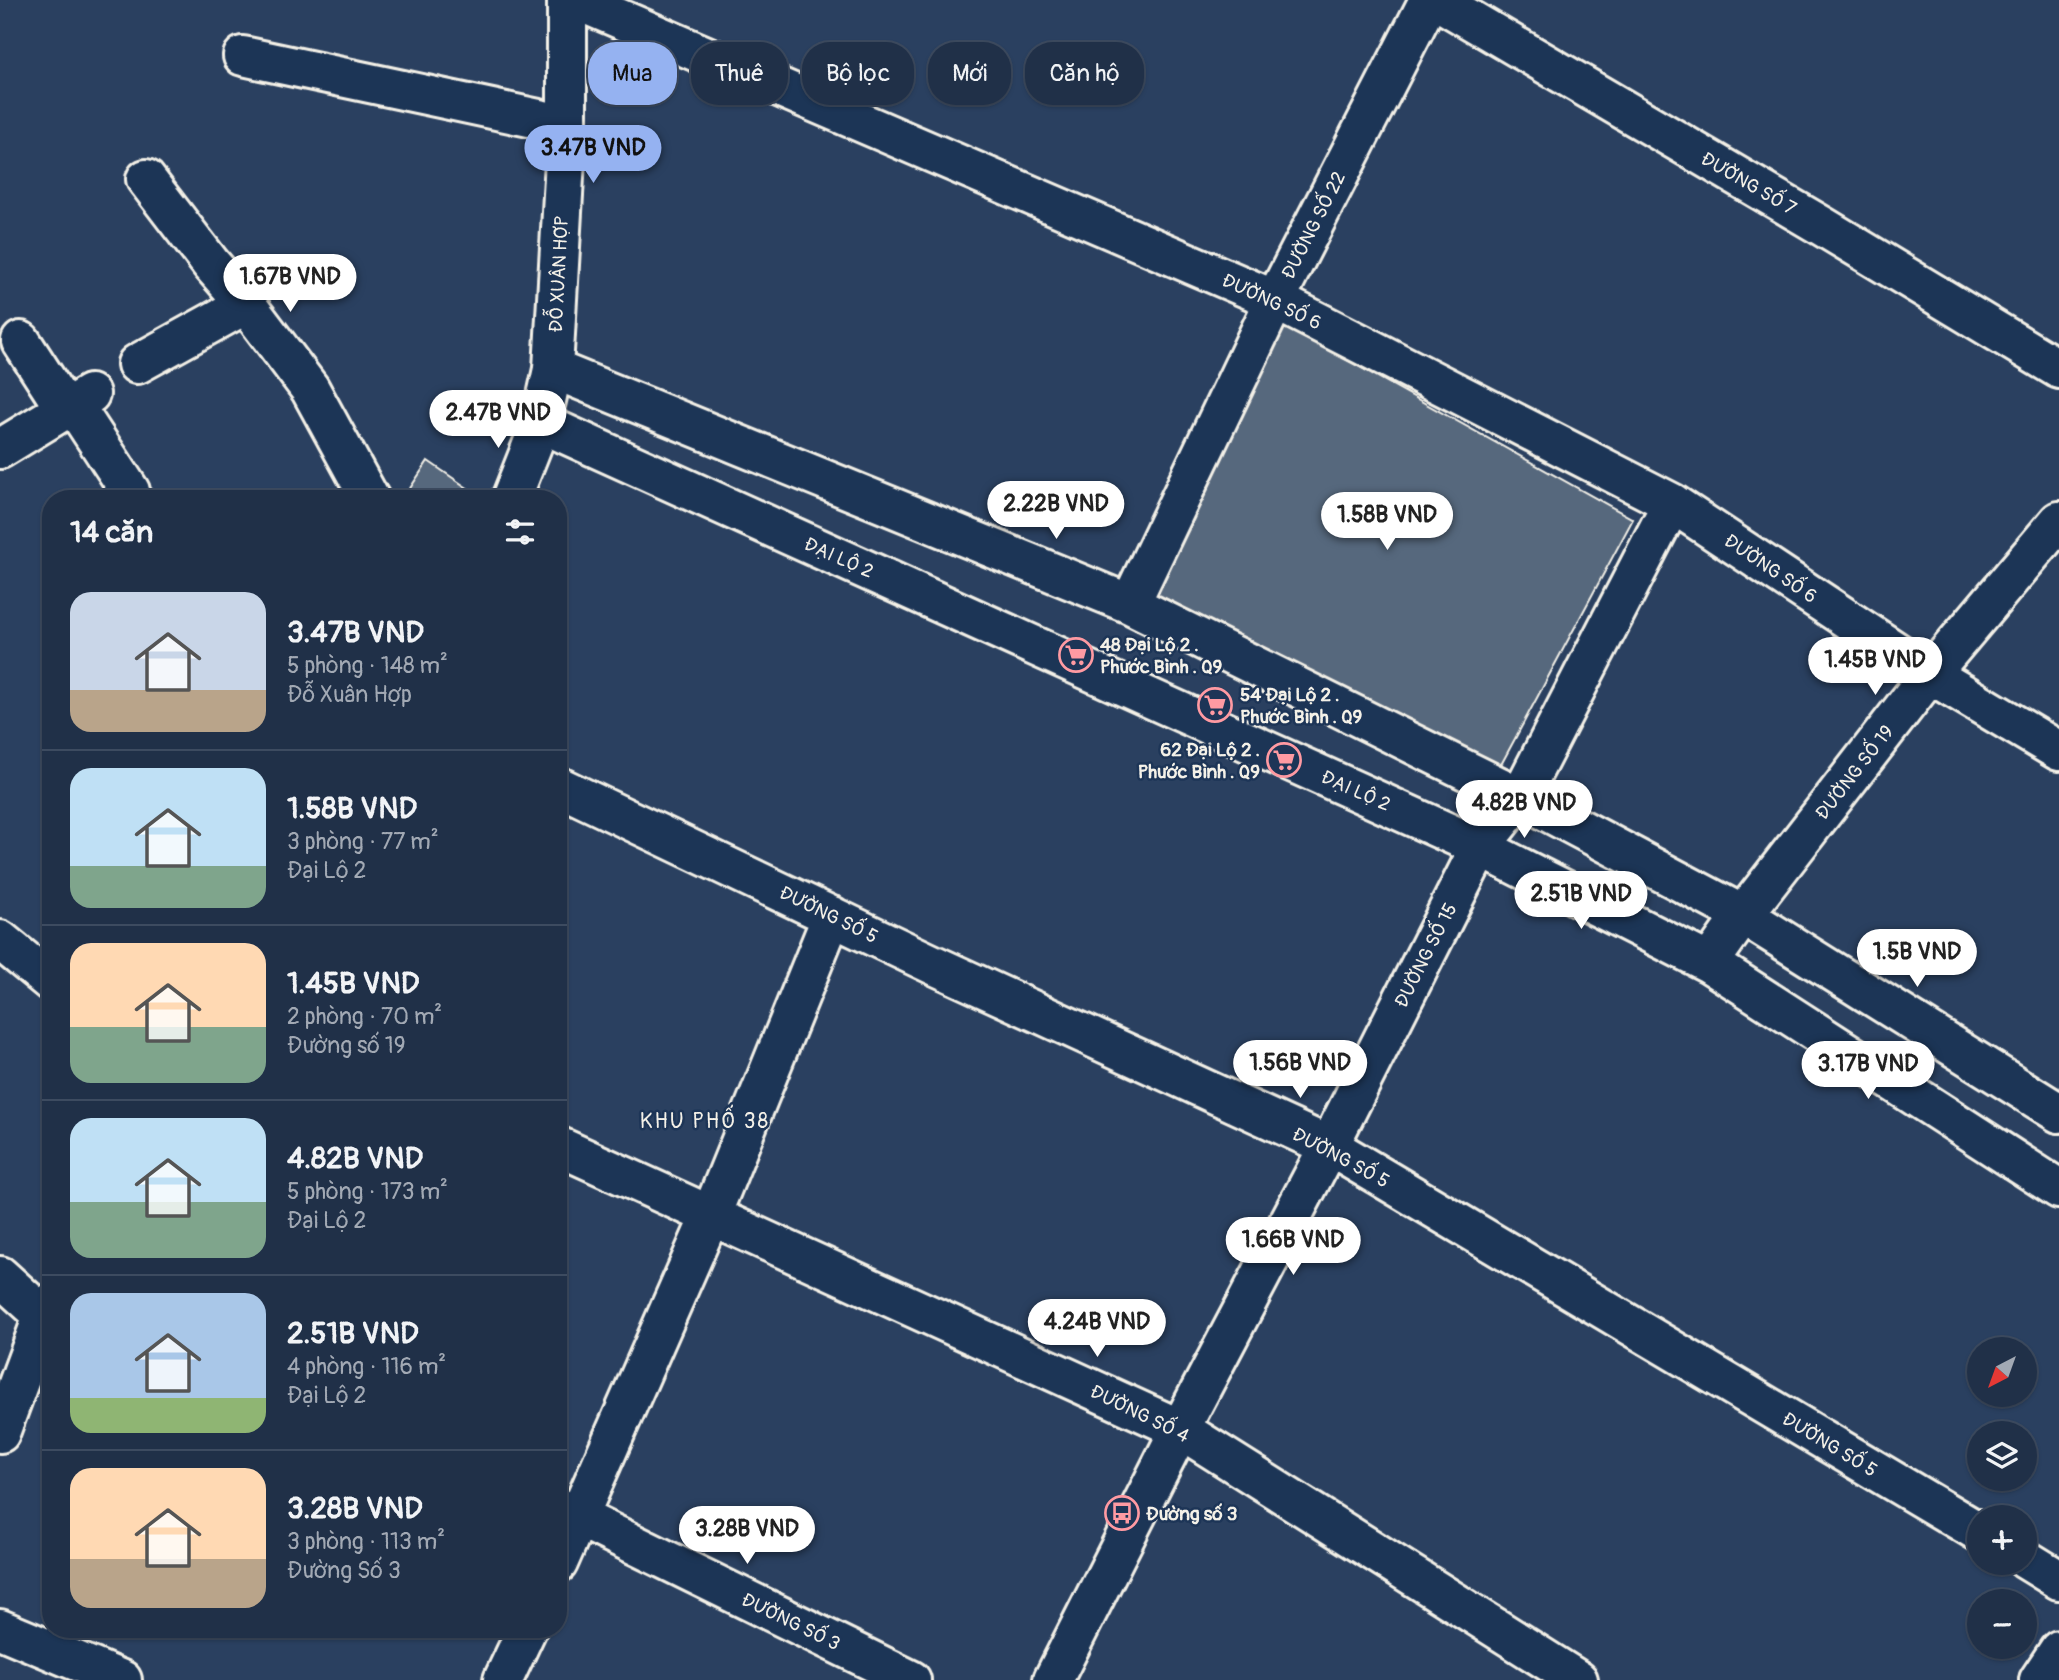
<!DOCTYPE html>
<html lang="vi">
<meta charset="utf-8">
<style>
:root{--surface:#203048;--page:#28384f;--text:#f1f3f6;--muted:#a2a9b4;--line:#3d4b60;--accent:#95b2f1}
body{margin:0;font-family:Pangolin,sans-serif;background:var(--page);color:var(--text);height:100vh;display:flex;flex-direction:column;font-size:26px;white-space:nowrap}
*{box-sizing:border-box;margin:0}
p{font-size:23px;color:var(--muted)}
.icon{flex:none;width:38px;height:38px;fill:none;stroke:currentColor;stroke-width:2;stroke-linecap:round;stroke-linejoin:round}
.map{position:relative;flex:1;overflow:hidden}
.panel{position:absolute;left:42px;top:490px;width:525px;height:1148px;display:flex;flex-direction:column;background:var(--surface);border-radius:28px;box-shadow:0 2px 5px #0004,0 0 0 2px var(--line)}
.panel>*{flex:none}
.hud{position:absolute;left:588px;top:42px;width:665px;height:63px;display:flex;gap:14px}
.needle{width:46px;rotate:221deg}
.controls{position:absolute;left:1967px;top:1337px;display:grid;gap:14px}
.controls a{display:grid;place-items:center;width:70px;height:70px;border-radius:50%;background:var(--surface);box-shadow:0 2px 5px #0004,0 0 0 2px var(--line);font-size:35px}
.price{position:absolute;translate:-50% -60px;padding:0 16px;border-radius:24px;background:#fff;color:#222;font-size:23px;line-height:46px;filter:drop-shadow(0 2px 4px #0008)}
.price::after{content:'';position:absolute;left:50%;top:42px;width:21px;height:16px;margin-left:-10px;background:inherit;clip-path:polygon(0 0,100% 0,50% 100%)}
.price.current{background:var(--accent);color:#111}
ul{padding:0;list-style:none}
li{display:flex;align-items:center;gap:21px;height:175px;padding:0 28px}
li+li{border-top:2px solid var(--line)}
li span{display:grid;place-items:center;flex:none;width:196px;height:140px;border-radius:21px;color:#555}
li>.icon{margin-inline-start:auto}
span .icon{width:84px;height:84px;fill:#fffc;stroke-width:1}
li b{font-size:30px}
h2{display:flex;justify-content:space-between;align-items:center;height:84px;padding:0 28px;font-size:30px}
.chip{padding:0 24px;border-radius:28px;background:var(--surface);box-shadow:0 2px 5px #0004,0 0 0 2px var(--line);font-size:24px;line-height:63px}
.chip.current{background:var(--accent);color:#111}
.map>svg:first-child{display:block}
.building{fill:#56677d;stroke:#f4f1e8;stroke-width:2}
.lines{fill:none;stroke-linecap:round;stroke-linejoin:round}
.minor-casing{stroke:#f4f1e8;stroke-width:44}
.major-casing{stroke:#f4f1e8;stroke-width:44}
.minor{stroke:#1d3557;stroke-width:38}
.major{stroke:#1d3557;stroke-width:38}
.labels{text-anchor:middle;stroke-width:5;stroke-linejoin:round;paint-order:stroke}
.street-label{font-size:19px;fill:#f4f1e8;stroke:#1d3557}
.poi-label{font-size:19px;font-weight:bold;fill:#f4f1e8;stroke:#1d3557;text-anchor:start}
.neighbourhood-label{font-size:21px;letter-spacing:2px;fill:#f4f1e8;stroke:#1d3557}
</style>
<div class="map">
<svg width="2059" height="1680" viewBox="0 0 2059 1680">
<rect width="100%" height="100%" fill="#2a4060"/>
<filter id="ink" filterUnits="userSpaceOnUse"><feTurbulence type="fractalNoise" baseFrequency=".0143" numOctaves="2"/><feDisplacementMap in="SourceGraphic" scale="14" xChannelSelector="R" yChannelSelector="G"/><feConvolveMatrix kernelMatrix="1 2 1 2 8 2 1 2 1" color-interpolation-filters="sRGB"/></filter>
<g filter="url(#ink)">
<path class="building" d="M1275 320 1633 519 1496 774 1150 603Z
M428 461 479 496 478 499H403Z"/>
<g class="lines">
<g class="minor-casing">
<path id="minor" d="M576 0 1275 300 1672 503 1930 674 2059 751
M1437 0 1822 226 2059 369
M243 56 567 125
M146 179 211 264 246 304
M21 341 65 409
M137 364 246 304 310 389 370 499
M553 369 1130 604 1520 797 1743 915 2059 1113
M73 404 130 491
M541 423 1480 847 1709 963 2059 1189
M0 449 90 394
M1130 604 1275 300 1429 0
M558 786 934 965 1329 1146 1979 1532
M0 940 51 982
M1709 963 1743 915 1930 674 2059 521
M558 1146 1180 1429 1578 1680
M0 1276 44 1316
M558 1507 911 1680
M2025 1559 2059 1580
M558 1563 711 1215 832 916
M0 1629 122 1680
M503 1680 527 1629
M1053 1680 1180 1429 1329 1146 1480 847 1520 797 1672 503
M2039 1680 2059 1650"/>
</g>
<g class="major-casing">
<path id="major" d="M511 499 541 423 553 369 567 125V0
M0 1433 38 1330 51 1303"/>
</g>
<use href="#minor" class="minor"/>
<use href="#major" class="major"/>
</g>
</g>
<defs>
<g id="supermarket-ring" transform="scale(1.75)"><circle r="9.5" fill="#1d3557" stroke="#ff9aa2" stroke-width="1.5"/><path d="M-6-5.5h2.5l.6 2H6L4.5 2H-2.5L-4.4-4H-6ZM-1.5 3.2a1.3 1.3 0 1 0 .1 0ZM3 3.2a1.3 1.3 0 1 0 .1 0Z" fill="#ff9aa2"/></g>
<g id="bus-ring" transform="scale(1.75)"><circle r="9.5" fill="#1d3557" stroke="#ff9aa2" stroke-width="1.5"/><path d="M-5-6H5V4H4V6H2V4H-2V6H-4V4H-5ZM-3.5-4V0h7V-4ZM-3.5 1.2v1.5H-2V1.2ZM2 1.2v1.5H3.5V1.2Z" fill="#ff9aa2"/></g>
</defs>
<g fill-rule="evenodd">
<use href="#supermarket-ring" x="1076" y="655"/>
<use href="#supermarket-ring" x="1215" y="705"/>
<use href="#supermarket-ring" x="1284" y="760"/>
<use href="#bus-ring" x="1122" y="1513"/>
</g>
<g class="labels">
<g class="street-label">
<text transform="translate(1749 183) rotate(30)" y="7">ĐƯỜNG SỐ 7</text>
<text transform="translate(1313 225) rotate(-63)" y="7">ĐƯỜNG SỐ 22</text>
<text transform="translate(558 274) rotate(-87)" y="7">ĐỖ XUÂN HỢP</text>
<text transform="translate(1272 301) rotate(25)" y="7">ĐƯỜNG SỐ 6</text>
<text transform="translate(839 557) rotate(24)" y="7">ĐẠI LỘ 2</text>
<text transform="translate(1771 568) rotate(34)" y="7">ĐƯỜNG SỐ 6</text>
<text transform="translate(1854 772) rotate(-52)" y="7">ĐƯỜNG SỐ 19</text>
<text transform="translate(1356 790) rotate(24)" y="7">ĐẠI LỘ 2</text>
<text transform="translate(829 914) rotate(26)" y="7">ĐƯỜNG SỐ 5</text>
<text transform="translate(1425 955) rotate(-63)" y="7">ĐƯỜNG SỐ 15</text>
<text transform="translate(1341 1157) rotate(28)" y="7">ĐƯỜNG SỐ 5</text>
<text transform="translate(1140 1413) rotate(26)" y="7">ĐƯỜNG SỐ 4</text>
<text transform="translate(1830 1444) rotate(31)" y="7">ĐƯỜNG SỐ 5</text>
<text transform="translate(791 1621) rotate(26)" y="7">ĐƯỜNG SỐ 3</text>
</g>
<g class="poi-label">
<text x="1100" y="651">48 Đại Lộ 2 .<tspan x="1100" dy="22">Phước Bình . Q9</tspan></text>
<text x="1240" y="701">54 Đại Lộ 2 .<tspan x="1240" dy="22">Phước Bình . Q9</tspan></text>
<text x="1260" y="756" text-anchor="end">62 Đại Lộ 2 .<tspan x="1260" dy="22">Phước Bình . Q9</tspan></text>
<text x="1146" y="1520">Đường số 3</text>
</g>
<g class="neighbourhood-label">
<text x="705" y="1128">KHU PHỐ 38</text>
</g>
</g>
</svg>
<div class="controls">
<a><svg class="needle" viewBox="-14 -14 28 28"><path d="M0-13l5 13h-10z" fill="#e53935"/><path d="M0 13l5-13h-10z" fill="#a2a9b4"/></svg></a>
<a><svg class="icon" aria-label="layers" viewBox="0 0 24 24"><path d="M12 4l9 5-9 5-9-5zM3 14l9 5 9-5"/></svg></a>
<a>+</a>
<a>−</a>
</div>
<b class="price current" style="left:593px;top:185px">3.47B VND</b>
<b class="price" style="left:290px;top:314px">1.67B VND</b>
<b class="price" style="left:498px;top:450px">2.47B VND</b>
<b class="price" style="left:1056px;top:541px">2.22B VND</b>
<b class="price" style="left:1387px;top:552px">1.58B VND</b>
<b class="price" style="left:1875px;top:697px">1.45B VND</b>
<b class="price" style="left:1524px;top:840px">4.82B VND</b>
<b class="price" style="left:1581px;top:931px">2.51B VND</b>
<b class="price" style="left:1917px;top:989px">1.5B VND</b>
<b class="price" style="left:1300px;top:1100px">1.56B VND</b>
<b class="price" style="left:1868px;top:1101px">3.17B VND</b>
<b class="price" style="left:1293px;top:1277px">1.66B VND</b>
<b class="price" style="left:1097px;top:1359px">4.24B VND</b>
<b class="price" style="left:747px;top:1566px">3.28B VND</b>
<div class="hud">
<a class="chip current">Mua</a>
<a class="chip">Thuê</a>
<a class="chip">Bộ lọc</a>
<a class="chip">Mới</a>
<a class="chip">Căn hộ</a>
</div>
<section class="panel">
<h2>14 căn<svg class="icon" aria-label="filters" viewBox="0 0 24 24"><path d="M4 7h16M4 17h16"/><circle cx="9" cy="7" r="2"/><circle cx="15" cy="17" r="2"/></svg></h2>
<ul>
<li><span style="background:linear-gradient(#c9d6e8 70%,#b9a48a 0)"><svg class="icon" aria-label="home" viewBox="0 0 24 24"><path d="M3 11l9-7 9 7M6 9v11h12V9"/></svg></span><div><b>3.47B VND</b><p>5 phòng · 148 m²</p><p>Đỗ Xuân Hợp</p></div></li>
<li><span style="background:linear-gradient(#bfe0f5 70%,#7fa58c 0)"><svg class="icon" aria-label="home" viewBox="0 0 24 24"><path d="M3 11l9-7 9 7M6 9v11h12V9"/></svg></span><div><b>1.58B VND</b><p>3 phòng · 77 m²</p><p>Đại Lộ 2</p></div></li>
<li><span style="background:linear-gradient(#ffd9b3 60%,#7fa58c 0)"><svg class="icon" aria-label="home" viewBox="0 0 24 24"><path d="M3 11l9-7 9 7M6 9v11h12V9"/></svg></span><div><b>1.45B VND</b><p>2 phòng · 70 m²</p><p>Đường số 19</p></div></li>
<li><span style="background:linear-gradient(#bfe0f5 60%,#7fa58c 0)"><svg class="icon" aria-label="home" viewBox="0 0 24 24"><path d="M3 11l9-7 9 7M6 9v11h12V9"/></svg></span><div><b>4.82B VND</b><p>5 phòng · 173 m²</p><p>Đại Lộ 2</p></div></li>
<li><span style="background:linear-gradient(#a9c7e8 75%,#8fb573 0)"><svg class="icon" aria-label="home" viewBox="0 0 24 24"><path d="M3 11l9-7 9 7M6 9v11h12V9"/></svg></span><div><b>2.51B VND</b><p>4 phòng · 116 m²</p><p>Đại Lộ 2</p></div></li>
<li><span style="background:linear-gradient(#ffd9b3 65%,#b9a48a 0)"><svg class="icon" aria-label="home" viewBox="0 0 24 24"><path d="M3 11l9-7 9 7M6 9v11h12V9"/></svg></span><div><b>3.28B VND</b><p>3 phòng · 113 m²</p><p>Đường Số 3</p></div></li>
</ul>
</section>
</div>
